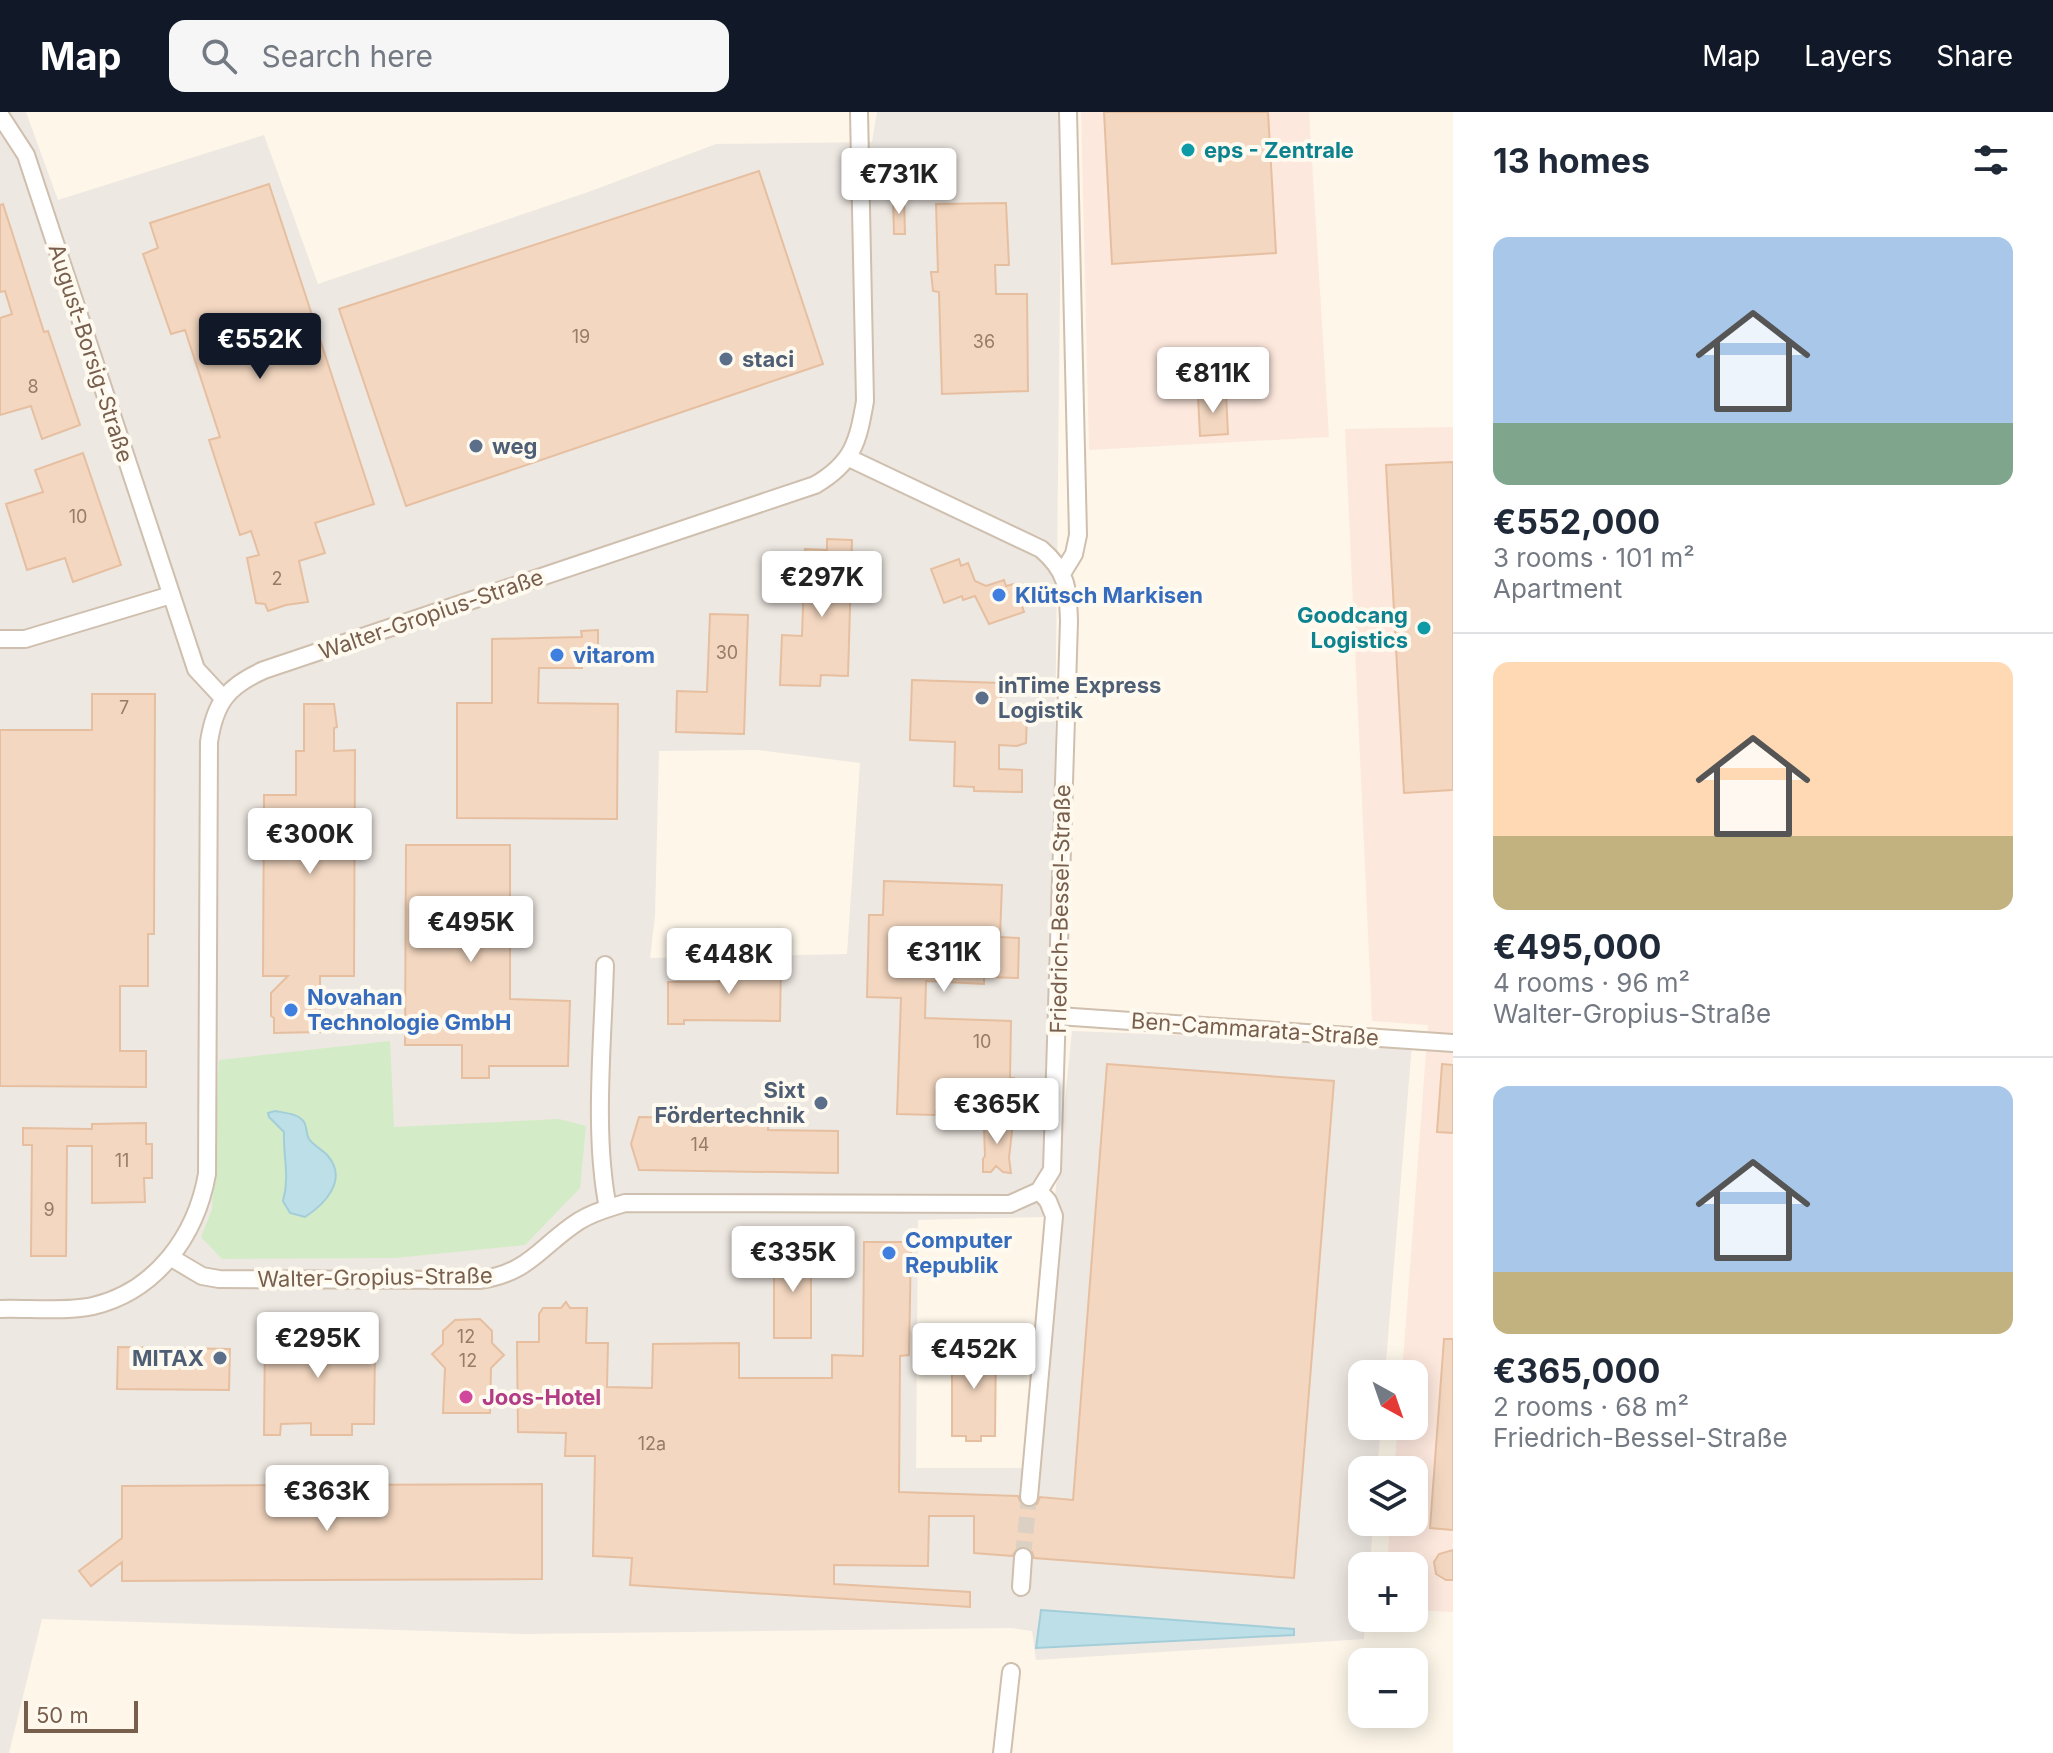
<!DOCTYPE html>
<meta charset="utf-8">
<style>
:root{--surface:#fff;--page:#f6f6f7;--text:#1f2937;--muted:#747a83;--line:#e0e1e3;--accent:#111827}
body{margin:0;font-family:Inter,sans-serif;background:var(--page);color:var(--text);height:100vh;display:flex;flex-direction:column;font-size:30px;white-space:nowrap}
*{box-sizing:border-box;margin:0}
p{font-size:26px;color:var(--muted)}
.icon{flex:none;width:44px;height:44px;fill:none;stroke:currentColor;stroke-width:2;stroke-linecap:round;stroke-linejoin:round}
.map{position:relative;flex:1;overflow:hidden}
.drawer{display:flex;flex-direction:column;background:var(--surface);width:600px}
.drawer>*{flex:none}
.needle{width:52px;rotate:140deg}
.buttons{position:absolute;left:1348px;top:1248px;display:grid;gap:16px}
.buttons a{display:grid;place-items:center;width:80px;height:80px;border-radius:16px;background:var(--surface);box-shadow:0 4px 20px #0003;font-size:40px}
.scale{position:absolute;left:24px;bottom:20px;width:114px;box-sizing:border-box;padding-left:8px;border:4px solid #785e4c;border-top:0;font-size:22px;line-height:28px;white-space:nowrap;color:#785e4c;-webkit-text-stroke:6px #fffaf0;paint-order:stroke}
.price{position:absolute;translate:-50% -68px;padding:0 18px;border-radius:8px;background:#fff;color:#222;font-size:26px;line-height:52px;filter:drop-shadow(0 2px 4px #0008)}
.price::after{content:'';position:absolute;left:50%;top:48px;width:24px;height:18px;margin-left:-12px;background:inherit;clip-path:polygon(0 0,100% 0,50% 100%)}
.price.current{background:var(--accent);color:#fff}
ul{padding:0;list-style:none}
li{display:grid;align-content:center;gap:16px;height:424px;padding:0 40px}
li+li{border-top:2px solid var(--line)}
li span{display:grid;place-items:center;height:248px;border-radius:16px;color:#555}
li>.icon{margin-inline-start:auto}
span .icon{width:144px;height:144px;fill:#fffc;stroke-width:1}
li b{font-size:34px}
h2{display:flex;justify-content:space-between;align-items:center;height:96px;padding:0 40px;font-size:34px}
header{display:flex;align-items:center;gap:48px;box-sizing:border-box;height:112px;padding:0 40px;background:var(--accent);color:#fff}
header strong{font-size:38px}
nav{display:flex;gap:44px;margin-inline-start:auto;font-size:28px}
.search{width:560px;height:72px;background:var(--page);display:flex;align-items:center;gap:20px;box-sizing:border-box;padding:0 28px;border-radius:16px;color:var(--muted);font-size:30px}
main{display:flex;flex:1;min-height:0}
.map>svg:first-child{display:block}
.commercial{fill:#fde8dd}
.industrial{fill:#eee8e2;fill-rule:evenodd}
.green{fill:#d3ebc7}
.water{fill:#bddfe7;stroke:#a3ced9;stroke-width:2}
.building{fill:#f3d7c0;stroke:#e6bfa0;stroke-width:2}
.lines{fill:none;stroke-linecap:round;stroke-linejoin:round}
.minor-tunnel{stroke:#dcd0c2;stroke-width:16;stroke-dasharray:16 8;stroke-linecap:butt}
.minor-casing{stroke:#cfbfae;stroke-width:20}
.minor{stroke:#fff;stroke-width:16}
.culture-dot{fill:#0f9aa8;stroke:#fffaf0;stroke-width:3}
.service-dot{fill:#5c6f8a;stroke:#fffaf0;stroke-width:3}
.shop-dot{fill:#3f7fe0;stroke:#fffaf0;stroke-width:3}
.hotel-dot{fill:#d1479c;stroke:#fffaf0;stroke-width:3}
.labels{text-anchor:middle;stroke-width:8;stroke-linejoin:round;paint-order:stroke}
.number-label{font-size:18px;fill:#977c69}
.culture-label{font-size:22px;font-weight:bold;fill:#0d838f;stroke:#fffaf0;text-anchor:start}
.street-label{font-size:22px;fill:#785e4c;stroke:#fffaf0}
.service-label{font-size:22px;font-weight:bold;fill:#4e5e75;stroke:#fffaf0;text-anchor:start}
.shop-label{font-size:22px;font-weight:bold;fill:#366cbe;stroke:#fffaf0;text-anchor:start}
.hotel-label{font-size:22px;font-weight:bold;fill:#b23c85;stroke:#fffaf0;text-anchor:start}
</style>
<header>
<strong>Map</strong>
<div class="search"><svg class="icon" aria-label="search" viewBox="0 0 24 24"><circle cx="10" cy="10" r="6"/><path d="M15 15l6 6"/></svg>Search here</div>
<nav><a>Map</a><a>Layers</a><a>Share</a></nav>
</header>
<main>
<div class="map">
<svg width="1453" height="1641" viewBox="0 0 1453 1641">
<rect width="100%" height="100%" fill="#fdf6e9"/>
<path class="commercial" d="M1081 0H1309L1329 325 1089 338Z
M1453 315V1500L1414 1498V1454H1387L1390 1410H1414V1358H1394L1398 1314H1414V1262H1402L1428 913 1372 909 1345 317Z"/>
<path class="industrial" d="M0 0H26L58 88 264 23 318 172 591 79 716 32 872 30 877 0H1062L1055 634 1043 1105 918 1108 916 1356H1027L1072 919 1412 932 1385 1262H1362V1314H1381L1377 1358H1362V1410H1373L1370 1454H1362V1506H1365L1364 1527 1036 1548 1032 1519 1011 1516 523 1522 42 1507 9 1641H0ZM758 638 860 651 847 842 650 846 655 804 659 639Z"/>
<path class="green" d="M390 929 394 1015 559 1007 586 1014 580 1076 525 1133 395 1146 222 1147 201 1125 212 1097 219 948Z"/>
<path class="water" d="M275 999C284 1001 298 1001 304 1010 307 1015 306 1022 309 1027 314 1034 323 1038 328 1044 348 1068 325 1092 305 1105L290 1101 283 1089C290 1065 283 1044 284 1020L269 1005 268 1001Z
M1041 1498 1294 1517V1523L1036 1536Z"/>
<path class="building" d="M1104 0H1268L1276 141 1112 152Z
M759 59 823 252 406 394 339 197Z
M269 72 374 392 315 411 325 441 299 449 308 490 286 493 268 499 265 492 256 491 247 446 259 443 251 419 240 423 209 328 220 325 185 218 171 222 143 142 158 136 150 111Z
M893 87H904L905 122H894Z
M1006 91 1009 153H995L996 182H1027L1028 279 942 282 939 180 933 179 931 160H938L936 92Z
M3 92 44 220 48 219 80 313 42 327 31 294 0 303V206L12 202 5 179 0 180V93Z
M1226 282 1228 322 1200 324 1198 284Z
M83 341 121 453 73 470 65 446 27 458 6 392 43 380 35 358Z
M1453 350V678L1404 681 1386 353Z
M827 427 852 428 848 564 821 563 820 574 780 573 782 523 802 524 805 437 827 438Z
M959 447 961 454 968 451 975 469 986 474 1004 468 1006 474 1014 472 1024 500 989 512 975 484 963 488 962 484 944 491 931 457Z
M710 502 748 503 744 622 676 620 677 579 707 580Z
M598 518V537H582V556H539L538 591 618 592 617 707 457 706V591H492V527L582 525 581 519Z
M912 568 1002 571 1000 600 1027 601 1026 631 1017 634 999 633V657L1022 658V680L974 679V675L954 674 955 630 910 628Z
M92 582H155L154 822H148V874H120V939H146V975L0 974V618H92Z
M304 592H334L337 615 334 616V639L355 638 354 864H320V920L274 921V906L271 904V881L288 864H263L264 683H296V639H304Z
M406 733H510V887L570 889 568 954H489V966H462V933H405Z
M884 769 1002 773 1000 825 1019 826 1018 866 984 865V872L926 869 925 906 1011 909 1010 966H1014L1013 1002 936 999V1003L897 1002 901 886 867 885 869 803H883Z
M719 851 781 852 780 909 684 908V912H668V870H719Z
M1107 952 1334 969 1294 1466 1034 1446 1032 1440 1024 1434 1018 1436 1012 1444 974 1441V1404H929L928 1454 834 1453V1472L970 1480V1495L630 1473 632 1446 593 1444 595 1344H565L566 1321 518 1320 517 1230H539V1202L543 1196H561L566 1190 570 1196H587L586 1231H608L607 1275 652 1276 653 1232 739 1231V1266H832V1243L863 1244 864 1130H911L909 1243 900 1244 899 1380 1018 1384 1022 1393 1029 1396 1037 1392 1040 1385 1073 1388Z
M1442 952 1453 953V1021L1437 1020Z
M999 1002 1012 1019 1009 1046 1011 1061 1003 1060 996 1054 991 1060H983V1047L985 1044 984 1017Z
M639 1005 769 1007 768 1018 838 1019V1061L639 1058 631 1032Z
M146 1011V1032H152V1066H144L145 1090 92 1091V1034H67L66 1144H31L32 1033H23V1016L92 1017V1012Z
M796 1135 811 1136V1226H774V1146L779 1142H789Z
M307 1207H345V1236L375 1237 374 1312H352V1323H311V1311L281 1312 280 1323H264L265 1221H306Z
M480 1207 492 1219V1231L504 1243 491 1256 490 1301H443L445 1256 432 1242 443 1232V1219L455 1208Z
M1444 1227H1453V1418L1430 1416Z
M966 1231 996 1233 995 1324H981V1329H966V1324H952V1232Z
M118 1235 230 1237 229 1278 117 1277Z
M542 1372V1467L122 1469V1450L91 1474 79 1459 122 1426V1374Z
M1453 1438V1468H1446L1436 1462 1434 1450 1439 1442Z"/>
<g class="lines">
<path class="minor-tunnel" d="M1023 1445 1029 1385"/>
<g class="minor-casing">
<path id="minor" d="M0 3 26 43 196 557 223 586
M1063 460 1074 442 1078 423 1068 0
M0 527H25L171 483
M605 853C603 929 593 1022 608 1096
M1058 904 1453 931
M170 1145 202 1164 219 1167 479 1168C530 1161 540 1134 579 1109 593 1100 609 1096 625 1091L1010 1092 1039 1079 1052 1058 1069 509C1068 476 1067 459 1041 437L849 346
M0 1197C26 1196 68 1200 93 1194 156 1179 196 1124 207 1062L209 630C215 590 228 574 264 558L815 373C853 351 858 330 865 289L859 0
M1029 1385 1054 1104 1048 1089 1039 1079
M1021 1475 1023 1445
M1002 1641 1011 1560"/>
</g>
<use href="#minor" class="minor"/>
</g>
<g class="culture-dot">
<circle cx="1188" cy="38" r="8"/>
<circle cx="1424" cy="516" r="8"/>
</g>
<g class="service-dot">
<circle cx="726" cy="247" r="8"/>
<circle cx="476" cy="334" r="8"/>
<circle cx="982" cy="586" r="8"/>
<circle cx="821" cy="991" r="8"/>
<circle cx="220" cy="1246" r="8"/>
</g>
<g class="shop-dot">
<circle cx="999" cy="483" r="8"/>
<circle cx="557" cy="543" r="8"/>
<circle cx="291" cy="898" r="8"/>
<circle cx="889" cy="1141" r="8"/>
</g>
<circle class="hotel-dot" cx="466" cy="1285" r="8"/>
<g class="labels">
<g class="number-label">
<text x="581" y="231">19</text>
<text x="984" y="236">36</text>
<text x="33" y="281">8</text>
<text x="78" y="411">10</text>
<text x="277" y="473">2</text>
<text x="727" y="547">30</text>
<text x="124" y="602">7</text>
<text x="982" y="936">10</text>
<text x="700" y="1039">14</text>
<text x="122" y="1055">11</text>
<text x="49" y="1104">9</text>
<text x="466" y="1231">12</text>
<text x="468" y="1255">12</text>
<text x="652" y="1338">12a</text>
</g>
<g class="culture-label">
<text x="1204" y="46">eps - Zentrale</text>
<text x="1408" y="511" text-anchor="end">Goodcang<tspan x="1408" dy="25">Logistics</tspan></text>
</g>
<g class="street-label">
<text transform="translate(91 241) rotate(72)" y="8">August-Borsig-Straße</text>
<text transform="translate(431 502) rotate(-19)" y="8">Walter-Gropius-Straße</text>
<text transform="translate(1060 797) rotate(-89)" y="8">Friedrich-Bessel-Straße</text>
<text transform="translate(1255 917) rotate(4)" y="8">Ben-Cammarata-Straße</text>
<text transform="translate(375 1165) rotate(-1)" y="8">Walter-Gropius-Straße</text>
</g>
<g class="service-label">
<text x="742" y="255">staci</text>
<text x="492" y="342">weg</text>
<text x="998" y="581">inTime Express<tspan x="998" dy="25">Logistik</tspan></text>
<text x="805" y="986" text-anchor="end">Sixt<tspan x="805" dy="25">Fördertechnik</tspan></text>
<text x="204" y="1254" text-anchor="end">MITAX</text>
</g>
<g class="shop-label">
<text x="1015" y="491">Klütsch Markisen</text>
<text x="573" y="551">vitarom</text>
<text x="307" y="893">Novahan<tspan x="307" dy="25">Technologie GmbH</tspan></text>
<text x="905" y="1136">Computer<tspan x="905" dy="25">Republik</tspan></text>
</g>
<g class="hotel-label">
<text x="482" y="1293">Joos-Hotel</text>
</g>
</g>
</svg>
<div class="buttons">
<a><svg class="needle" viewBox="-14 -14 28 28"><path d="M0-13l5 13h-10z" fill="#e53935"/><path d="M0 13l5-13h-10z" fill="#747a83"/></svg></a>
<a><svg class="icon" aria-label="layers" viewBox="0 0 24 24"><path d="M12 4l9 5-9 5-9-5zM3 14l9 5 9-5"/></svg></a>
<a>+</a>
<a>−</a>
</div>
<div class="scale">50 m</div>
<b class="price" style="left:899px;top:104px">€731K</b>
<b class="price current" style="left:260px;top:269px">€552K</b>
<b class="price" style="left:1213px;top:303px">€811K</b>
<b class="price" style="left:822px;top:507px">€297K</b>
<b class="price" style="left:310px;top:764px">€300K</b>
<b class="price" style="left:471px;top:852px">€495K</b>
<b class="price" style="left:944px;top:882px">€311K</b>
<b class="price" style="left:729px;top:884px">€448K</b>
<b class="price" style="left:997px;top:1034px">€365K</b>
<b class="price" style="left:793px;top:1182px">€335K</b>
<b class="price" style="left:318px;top:1268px">€295K</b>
<b class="price" style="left:974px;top:1279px">€452K</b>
<b class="price" style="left:327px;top:1421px">€363K</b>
</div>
<section class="drawer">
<h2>13 homes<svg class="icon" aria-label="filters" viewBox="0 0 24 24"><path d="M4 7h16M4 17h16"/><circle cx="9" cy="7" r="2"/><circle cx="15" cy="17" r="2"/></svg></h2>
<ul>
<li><span style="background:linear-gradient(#a9c7e8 75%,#7fa58c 0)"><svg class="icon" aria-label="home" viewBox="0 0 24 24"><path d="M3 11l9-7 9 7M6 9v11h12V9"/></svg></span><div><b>€552,000</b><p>3 rooms · 101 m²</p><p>Apartment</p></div></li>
<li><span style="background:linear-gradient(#ffd9b3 70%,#c2b280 0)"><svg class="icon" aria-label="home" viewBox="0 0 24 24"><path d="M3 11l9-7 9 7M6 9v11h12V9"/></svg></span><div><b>€495,000</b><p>4 rooms · 96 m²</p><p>Walter-Gropius-Straße</p></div></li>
<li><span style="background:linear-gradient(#a9c7e8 75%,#c2b280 0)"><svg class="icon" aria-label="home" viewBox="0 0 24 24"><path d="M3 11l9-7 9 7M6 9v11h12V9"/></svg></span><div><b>€365,000</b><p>2 rooms · 68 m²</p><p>Friedrich-Bessel-Straße</p></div></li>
</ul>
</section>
</main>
